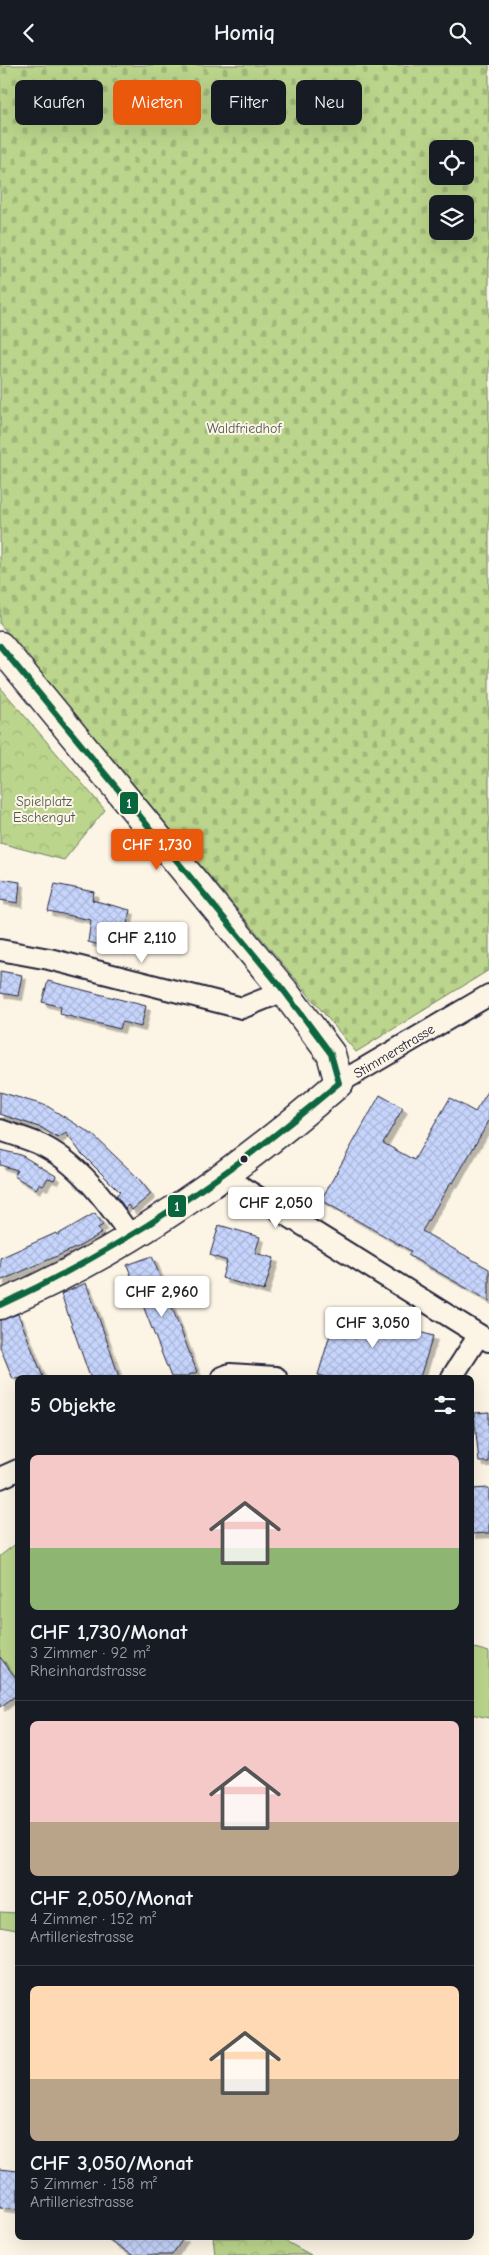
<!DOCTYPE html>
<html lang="de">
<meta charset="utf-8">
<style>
:root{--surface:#171b24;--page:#20242c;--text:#f1f3f6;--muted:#9ea1a6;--line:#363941;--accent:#ea580c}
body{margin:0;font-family:"Comic Neue",sans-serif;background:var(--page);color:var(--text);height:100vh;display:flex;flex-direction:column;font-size:19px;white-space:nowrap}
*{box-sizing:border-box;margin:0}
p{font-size:16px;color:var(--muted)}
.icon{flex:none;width:28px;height:28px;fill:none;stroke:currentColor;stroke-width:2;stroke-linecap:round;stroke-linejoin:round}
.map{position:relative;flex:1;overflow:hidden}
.side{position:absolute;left:15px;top:1310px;width:459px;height:865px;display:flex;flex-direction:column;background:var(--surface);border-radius:8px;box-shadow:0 5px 20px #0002}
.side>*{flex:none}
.hud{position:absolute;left:15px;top:15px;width:460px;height:45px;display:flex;gap:10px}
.controls{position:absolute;left:429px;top:75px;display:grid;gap:10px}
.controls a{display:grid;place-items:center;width:45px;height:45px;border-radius:8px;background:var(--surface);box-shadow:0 5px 20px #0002;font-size:25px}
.price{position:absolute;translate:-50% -42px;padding:0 11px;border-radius:5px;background:#fff;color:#222;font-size:16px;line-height:32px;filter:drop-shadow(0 1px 2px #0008)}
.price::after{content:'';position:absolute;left:50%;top:30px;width:15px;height:11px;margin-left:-8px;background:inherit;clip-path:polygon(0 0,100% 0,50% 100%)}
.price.on{background:var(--accent);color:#fff}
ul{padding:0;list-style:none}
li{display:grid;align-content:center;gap:10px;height:265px;padding:0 15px}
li+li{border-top:1px solid var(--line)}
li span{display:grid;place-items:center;height:155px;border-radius:8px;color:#555}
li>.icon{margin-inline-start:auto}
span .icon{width:90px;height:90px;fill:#fffc;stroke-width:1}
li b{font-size:21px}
h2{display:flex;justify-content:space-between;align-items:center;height:60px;padding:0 15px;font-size:21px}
.chip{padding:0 18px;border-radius:8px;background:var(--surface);box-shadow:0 5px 20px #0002;font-size:18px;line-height:45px}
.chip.on{background:var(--accent);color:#fff}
header{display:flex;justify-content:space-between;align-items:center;height:65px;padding:0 15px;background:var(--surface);font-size:22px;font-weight:700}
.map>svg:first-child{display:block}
.green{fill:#bbd58c;stroke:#6e7c64}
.forest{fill:url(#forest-crowns);stroke:#6e7c64}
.cemetery{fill:url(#cemetery-stones);stroke:#6e7c64;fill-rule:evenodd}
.building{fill:url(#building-cross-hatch);stroke:#22223b;filter:url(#shadow)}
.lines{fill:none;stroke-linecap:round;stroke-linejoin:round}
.street-casing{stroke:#22223b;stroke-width:24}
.secondary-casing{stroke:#22223b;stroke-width:31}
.street{stroke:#fcf5e5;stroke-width:20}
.secondary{stroke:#fcf5e5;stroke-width:28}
.bus-1-casing{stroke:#fcf5e5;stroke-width:10}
.bus-1{stroke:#09663f;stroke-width:6}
.bus-dot{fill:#22223b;stroke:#fcf5e5;stroke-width:2}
.labels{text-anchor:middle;stroke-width:4;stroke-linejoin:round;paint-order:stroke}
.park-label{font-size:14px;fill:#505853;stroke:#fcf5e5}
.street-label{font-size:14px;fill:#22223b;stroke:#fcf5e5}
.line-badge{stroke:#fcf5e5;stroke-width:2}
.badge-label{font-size:14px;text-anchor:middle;font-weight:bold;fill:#fff}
</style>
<header><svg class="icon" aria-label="back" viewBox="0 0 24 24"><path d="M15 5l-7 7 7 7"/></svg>Homiq<svg class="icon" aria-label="search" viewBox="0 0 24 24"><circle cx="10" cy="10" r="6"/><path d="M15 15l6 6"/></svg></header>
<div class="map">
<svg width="489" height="2190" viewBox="0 0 489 2190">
<defs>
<pattern id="forest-crowns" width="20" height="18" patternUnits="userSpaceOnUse" patternTransform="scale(1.25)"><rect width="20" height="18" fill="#bbd58c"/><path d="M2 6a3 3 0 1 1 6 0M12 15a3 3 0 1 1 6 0" fill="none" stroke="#a0b77a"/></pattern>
<pattern id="cemetery-stones" width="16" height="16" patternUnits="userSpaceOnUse" patternTransform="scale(1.25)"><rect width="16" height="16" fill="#bbd58c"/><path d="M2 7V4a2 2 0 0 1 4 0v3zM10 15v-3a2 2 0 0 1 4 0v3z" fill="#a0b77a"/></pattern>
<pattern id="building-cross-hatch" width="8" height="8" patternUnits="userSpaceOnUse" patternTransform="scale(1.25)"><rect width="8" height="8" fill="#c7d5fc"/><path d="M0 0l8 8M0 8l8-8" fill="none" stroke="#abb7d9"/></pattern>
<filter id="shadow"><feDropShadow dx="4.5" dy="4.5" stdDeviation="0" flood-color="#0004"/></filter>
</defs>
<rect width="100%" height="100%" fill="#fcf5e5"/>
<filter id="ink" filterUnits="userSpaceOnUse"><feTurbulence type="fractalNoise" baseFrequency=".02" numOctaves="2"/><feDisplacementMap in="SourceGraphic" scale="10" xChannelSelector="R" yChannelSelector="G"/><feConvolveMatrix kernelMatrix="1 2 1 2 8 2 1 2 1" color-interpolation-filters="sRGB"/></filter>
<g filter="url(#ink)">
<path class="green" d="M17 1478V1618L0 1593V1491Z
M471 1582 489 1587V1653L471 1649Z
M0 1847 17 1848V1865L0 1862Z"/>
<path class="forest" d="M0 622 105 745 64 795 0 778Z
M213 2173H280L311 2190H215Z"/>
<path class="cemetery" d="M0 0H489V905L356 987 0 559ZM438 84H465V111H438ZM438 139H465V166H438Z"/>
<path class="building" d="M0 814 20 817 18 838 0 835Z
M55 819 94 827 92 835 130 845 122 885 88 877 91 855 48 846Z
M0 906 22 910 18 931 0 928Z
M48 916 146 941 141 962 122 957 120 964 60 949 61 942 42 937Z
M489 1025V1056L453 1118 451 1117 422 1166 489 1204V1236L408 1190 411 1186 321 1135 380 1030 403 1043 383 1078 414 1095 450 1033 475 1047Z
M0 1027 47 1041 93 1070 138 1113 151 1129 132 1145 128 1140 125 1143 116 1130 120 1127 81 1088 66 1068 58 1073 42 1063 0 1049Z
M0 1085 21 1090 56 1111 54 1115 48 1113 43 1121 39 1119 36 1124 14 1111 17 1105 0 1100Z
M95 1148 103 1160 98 1163 102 1168 80 1181 0 1216V1193L56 1168 57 1170Z
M219 1160 260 1172 255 1188 274 1193 264 1226 222 1213 227 1196 210 1190Z
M152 1191 197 1307 184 1312H171L127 1200Z
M86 1218 107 1276 119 1312H90L61 1229Z
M338 1243 433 1271 420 1312H328L318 1310Z
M18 1249 43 1312 13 1314 0 1282V1255Z
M489 1347V1397H479L474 1348Z
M489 1423V1468L471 1469V1424Z
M0 1592 18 1616V1629L0 1642Z
M0 2104 18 2106V2144L0 2142Z
M105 2172H184L172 2190H132Z"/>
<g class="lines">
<g class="street-casing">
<path id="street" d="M0 885 49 894 242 943 284 926
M339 1018 489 930
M0 1065C12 1069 25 1073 37 1078 78 1096 107 1137 132 1173
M224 1111 489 1276
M222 1312 230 1309 276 1312
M452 1312 479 1270
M0 1413 18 1405"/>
</g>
<g class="secondary-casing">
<path id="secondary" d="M0 581 284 926 331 989 339 1018C236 1107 126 1186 0 1240"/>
</g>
<use href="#street" class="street"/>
<use href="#secondary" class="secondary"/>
<g class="bus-1-casing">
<path id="bus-1" d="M0 581 284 926 331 989 339 1018C232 1108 128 1181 0 1240"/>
</g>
<use href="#bus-1" class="bus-1"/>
</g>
</g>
<circle class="bus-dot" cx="244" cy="1094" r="4.5"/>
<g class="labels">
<g class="park-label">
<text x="244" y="368">Waldfriedhof</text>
<text x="44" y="741">Spielplatz<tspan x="44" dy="16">Eschengut</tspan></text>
</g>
<g class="street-label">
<text transform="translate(394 986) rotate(-31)" y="5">Stimmerstrasse</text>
</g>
</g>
<g class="line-badge">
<rect x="119" y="726" width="20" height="24" rx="5" fill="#09663f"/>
<rect x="167" y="1129" width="20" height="24" rx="5" fill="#09663f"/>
</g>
<g class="badge-label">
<text x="129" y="743">1</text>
<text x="177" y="1146">1</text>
</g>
</svg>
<div class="controls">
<a><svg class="icon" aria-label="locate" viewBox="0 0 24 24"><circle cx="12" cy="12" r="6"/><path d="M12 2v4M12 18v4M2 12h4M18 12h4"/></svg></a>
<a><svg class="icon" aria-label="layers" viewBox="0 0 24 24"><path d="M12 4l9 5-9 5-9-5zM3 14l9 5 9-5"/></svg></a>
</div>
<b class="price on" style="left:157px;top:806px">CHF 1,730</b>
<b class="price" style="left:142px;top:899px">CHF 2,110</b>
<b class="price" style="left:276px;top:1164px">CHF 2,050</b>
<b class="price" style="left:162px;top:1253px">CHF 2,960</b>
<b class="price" style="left:373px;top:1284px">CHF 3,050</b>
<div class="hud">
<a class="chip">Kaufen</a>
<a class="chip on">Mieten</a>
<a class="chip">Filter</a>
<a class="chip">Neu</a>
</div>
<section class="side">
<h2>5 Objekte<svg class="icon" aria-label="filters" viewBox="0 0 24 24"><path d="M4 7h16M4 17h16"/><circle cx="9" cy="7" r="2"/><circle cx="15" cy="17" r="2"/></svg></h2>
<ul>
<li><span style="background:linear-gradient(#f6c9c9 60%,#8fb573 0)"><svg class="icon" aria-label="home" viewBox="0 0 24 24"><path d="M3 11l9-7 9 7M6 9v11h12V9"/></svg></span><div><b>CHF 1,730/Monat</b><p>3 Zimmer · 92 m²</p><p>Rheinhardstrasse</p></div></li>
<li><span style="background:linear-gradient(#f6c9c9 65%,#b9a48a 0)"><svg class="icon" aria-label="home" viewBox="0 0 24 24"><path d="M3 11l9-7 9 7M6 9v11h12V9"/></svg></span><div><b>CHF 2,050/Monat</b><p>4 Zimmer · 152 m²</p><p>Artilleriestrasse</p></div></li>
<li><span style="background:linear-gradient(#ffd9b3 60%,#b9a48a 0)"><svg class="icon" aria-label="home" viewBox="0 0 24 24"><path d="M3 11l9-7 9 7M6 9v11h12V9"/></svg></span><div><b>CHF 3,050/Monat</b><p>5 Zimmer · 158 m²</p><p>Artilleriestrasse</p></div></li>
</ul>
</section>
</div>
